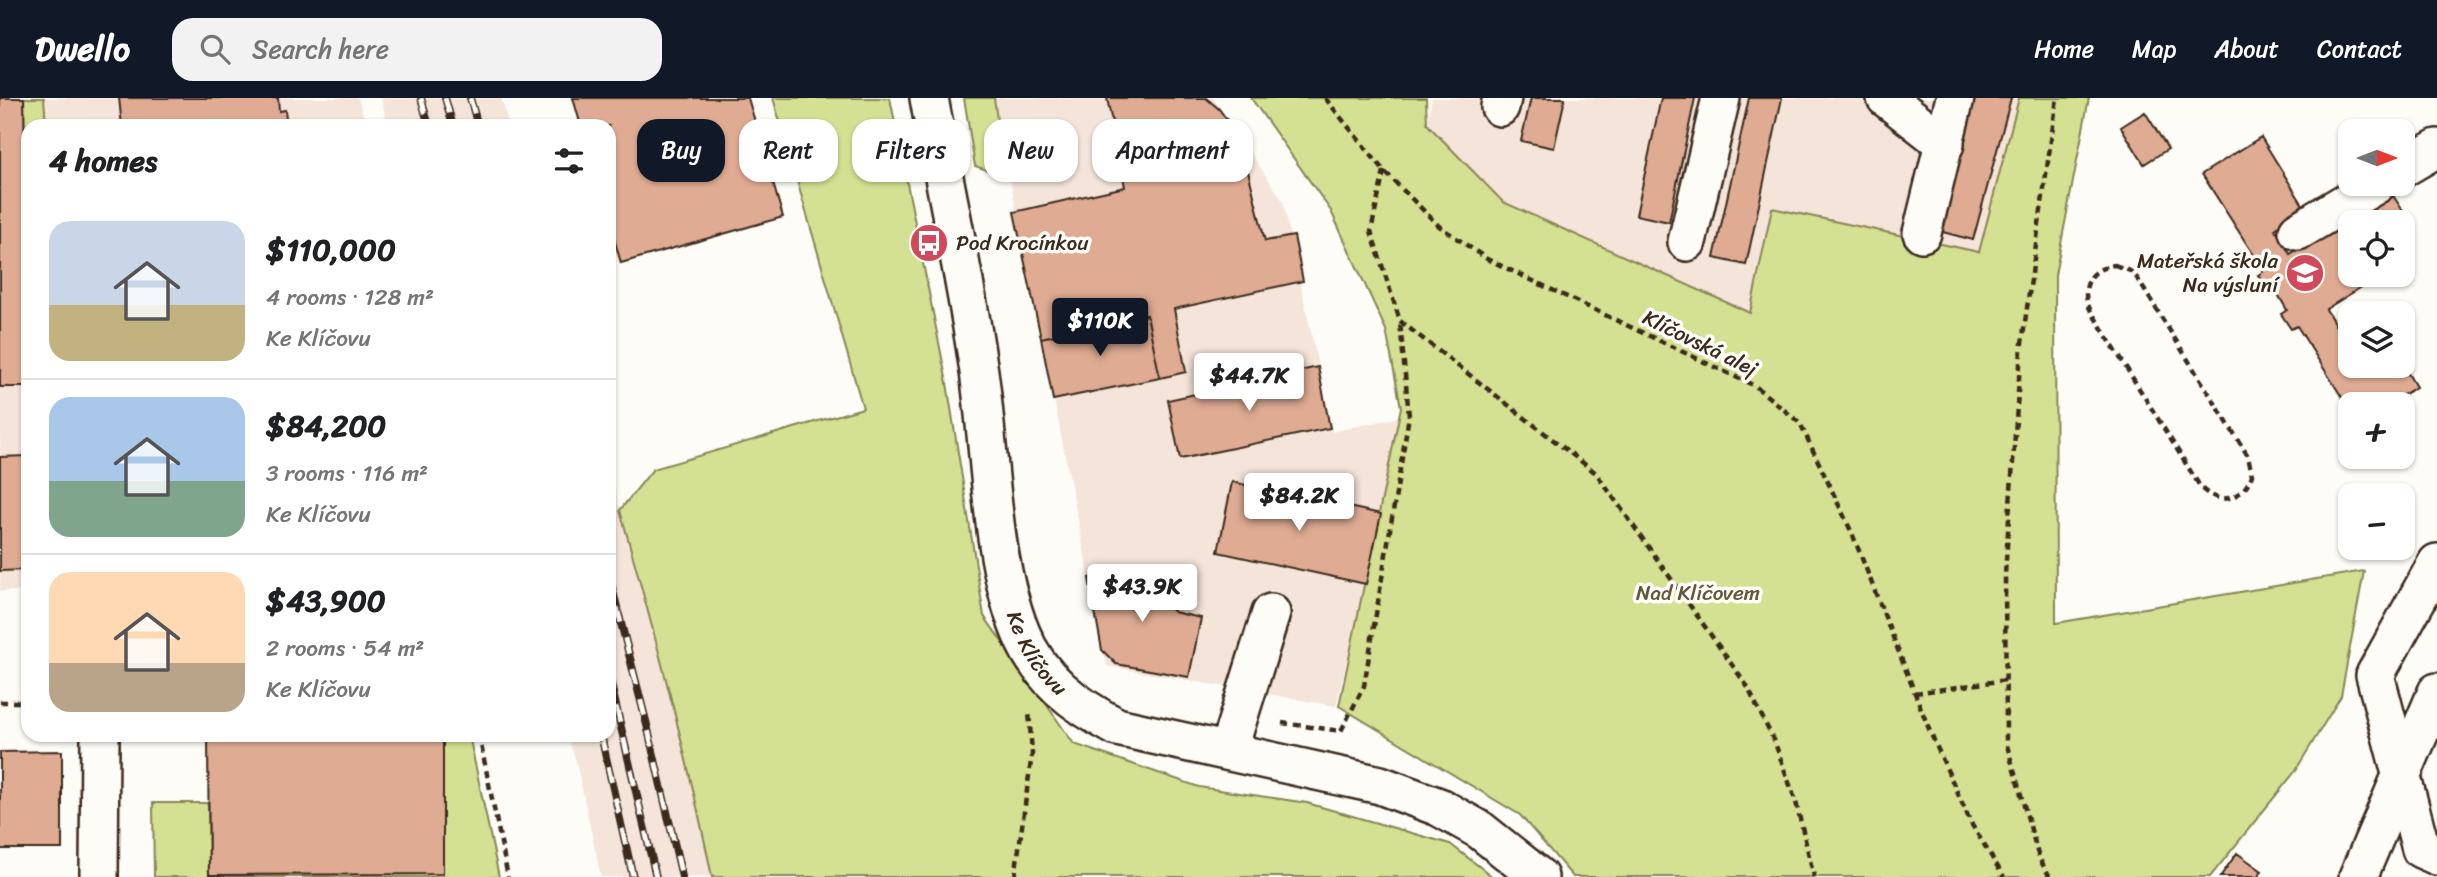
<!DOCTYPE html>
<meta charset="utf-8">
<style>
:root{--surface:#fff;--page:#f2f2f2;--text:#202124;--muted:#757577;--line:#e0e0e0;--accent:#111827}
body{margin:0;font-family:Sriracha,sans-serif;background:var(--page);color:var(--text);height:100vh;display:flex;flex-direction:column;font-size:26px;white-space:nowrap}
*{box-sizing:border-box;margin:0}
p{font-size:23px;color:var(--muted)}
.icon{flex:none;width:38px;height:38px;fill:none;stroke:currentColor;stroke-width:2;stroke-linecap:round;stroke-linejoin:round}
.map{position:relative;flex:1;overflow:hidden}
.drawer{position:absolute;left:21px;top:21px;width:595px;height:623px;display:flex;flex-direction:column;background:var(--surface);border-radius:21px;box-shadow:0 2px 5px #0004}
.drawer>*{flex:none}
.guide{position:absolute;left:637px;top:21px;width:665px;height:63px;display:flex;gap:14px}
.needle{width:46px;rotate:90deg}
.tools{position:absolute;left:2338px;top:21px;display:grid;gap:14px}
.tools a{display:grid;place-items:center;width:77px;height:77px;border-radius:14px;background:var(--surface);box-shadow:0 2px 5px #0004;font-size:35px}
.price{position:absolute;translate:-50% -60px;padding:0 16px;border-radius:7px;background:#fff;color:#222;font-size:23px;line-height:46px;filter:drop-shadow(0 2px 4px #0008)}
.price::after{content:'';position:absolute;left:50%;top:42px;width:21px;height:16px;margin-left:-10px;background:inherit;clip-path:polygon(0 0,100% 0,50% 100%)}
.price.current{background:var(--accent);color:#fff}
ul{padding:0;list-style:none}
li{display:flex;align-items:center;gap:21px;height:175px;padding:0 28px}
li+li{border-top:2px solid var(--line)}
li span{display:grid;place-items:center;flex:none;width:196px;height:140px;border-radius:21px;color:#555}
li>.icon{margin-inline-start:auto}
span .icon{width:84px;height:84px;fill:#fffc;stroke-width:1}
li b{font-size:30px}
h2{display:flex;justify-content:space-between;align-items:center;height:84px;padding:0 28px;font-size:30px}
.tag{padding:0 24px;border-radius:21px;background:var(--surface);box-shadow:0 2px 5px #0004;font-size:24px;line-height:63px}
.tag.current{background:var(--accent);color:#fff}
header{display:flex;align-items:center;gap:42px;box-sizing:border-box;height:98px;padding:0 35px;background:var(--accent);color:#fff}
header strong{font-size:33px}
nav{display:flex;gap:38px;margin-inline-start:auto;font-size:24px}
.search{width:490px;height:63px;background:var(--page);display:flex;align-items:center;gap:18px;box-sizing:border-box;padding:0 24px;border-radius:21px;color:var(--muted);font-size:26px}
.map>svg:first-child{display:block}
.built{fill:#f4e4d9}
.green{fill:#d4e092;stroke:#888558;stroke-width:2}
.building{fill:#dfab93;stroke:#3b2a1e;stroke-width:2}
.lines{fill:none;stroke-linecap:round;stroke-linejoin:round}
.minor-casing{stroke:#3b2a1e;stroke-width:42}
.path{stroke:#3b2a1e;stroke-width:4.5;stroke-dasharray:7 5;stroke-linecap:butt}
.minor{stroke:#fdfcf7;stroke-width:37}
.rail-casing{stroke:#3b2a1e;stroke-width:8}
.rail{stroke:#fdfcf7;stroke-width:5;stroke-dasharray:16;stroke-linecap:butt}
.labels{text-anchor:middle;stroke-width:7;stroke-linejoin:round;paint-order:stroke}
.poi-label{font-size:21px;fill:#3b2a1e;stroke:#fdfcf7;text-anchor:start}
.street-label{font-size:21px;fill:#3b2a1e;stroke:#fdfcf7}
.park-label{font-size:21px;fill:#61583b;stroke:#fdfcf7}
</style>
<header>
<strong>Dwello</strong>
<div class="search"><svg class="icon" aria-label="search" viewBox="0 0 24 24"><circle cx="10" cy="10" r="6"/><path d="M15 15l6 6"/></svg>Search here</div>
<nav><a>Home</a><a>Map</a><a>About</a><a>Contact</a></nav>
</header>
<div class="map">
<svg width="2437" height="779" viewBox="0 0 2437 779">
<rect width="100%" height="100%" fill="#fdfcf7"/>
<filter id="ink" filterUnits="userSpaceOnUse"><feTurbulence type="fractalNoise" baseFrequency=".0143" numOctaves="2"/><feDisplacementMap in="SourceGraphic" scale="14" xChannelSelector="R" yChannelSelector="G"/><feConvolveMatrix kernelMatrix="1 2 1 2 8 2 1 2 1" color-interpolation-filters="sRGB"/></filter>
<g filter="url(#ink)">
<path class="built" d="M0 0H358L367 28H28V493H0Z
M381 0H501L509 28H388Z
M994 0H1213L1283 103 1332 334 1400 319 1381 416 1336 608 1107 568Z
M1432 0H2019L1980 154 1773 110 1750 215 1503 104 1427 26Z
M609 373 657 546 695 698 712 779H601L576 663 567 637H609Z"/>
<path class="green" d="M24 0H44L46 28H28V67H25Z
M773 0H890L947 285 984 518 1074 646 1199 689 1307 705 1450 746 1493 779H712C687 655 654 534 620 412L653 371 863 310Z
M964 0H994L1005 78 975 68Z
M1251 0H1426L1427 26 1503 104 1750 215 1772 110 1979 154 2019 0H2089L2055 177 2056 525 2364 473 2341 598 2294 675 2210 779H1573L1520 717 1339 608 1401 309 1386 232 1331 113Z
M443 637H469L499 779H154L153 705H208L209 777 443 776Z"/>
<path class="building" d="M0 0H24L25 67H28V289H0Z
M119 0H278L279 13 285 12 287 28H122Z
M573 0H748L783 119 621 165 611 130H609V28H581Z
M1107 0H1206L1219 11 1240 40 1122 73Z
M1531 0H1565L1554 50 1521 43Z
M1661 0H1695L1669 124 1636 117Z
M1749 0H1782L1746 167 1714 160Z
M1974 0H2011L1973 142 1939 133Z
M2145 14 2168 51 2144 66 2121 29Z
M2261 39 2306 112 2275 131 2290 156 2390 93 2407 119 2399 124H2350V177H2381L2326 211 2340 235 2350 228V268L2403 267 2416 289 2388 306H2350V312L2297 228 2291 231 2281 216 2287 212 2273 188 2267 192 2258 177 2264 173 2202 76Z
M1240 40 1265 143 1294 138 1303 183 1174 211 1186 274 1160 280 1147 217 1041 240 1014 114 1125 89 1122 73Z
M2403 139 2414 156 2403 163Z
M1147 217 1160 280 1053 302 1041 240Z
M1318 269 1330 330 1180 361 1168 302Z
M27 358 28 472 0 473V359Z
M1232 384 1381 416 1366 486 1218 454Z
M1148 467 1154 495 1174 514 1201 520 1189 579 1116 566 1102 552 1089 480Z
M208 637H443V776L209 777Z
M62 653V751H0V654Z
M2237 755 2262 773 2258 779H2220Z"/>
<g class="lines">
<g class="minor-casing">
<g id="minor">
<path id="s1" d="M929 0C945 89 965 178 978 267 991 350 989 457 1021 535 1039 580 1075 607 1117 629L1380 687 1439 709 1480 732 1539 779"/>
<path d="M1886 0 1945 46"/>
<path d="M1500 9 1502 0"/>
<path d="M2403 70 2437 50"/>
<path d="M2298 133 2377 86"/>
<path d="M1922 135 1955 0"/>
<path d="M1687 144 1721 0"/>
<path d="M2437 465 2375 577 2421 751 2437 758"/>
<path d="M1228 653 1271 515"/>
<path d="M99 779 100 637"/>
<path d="M2358 779 2437 594"/>
</g>
</g>
<path class="path" d="M1325 0 1384 73 1439 128 1487 161 1755 288 1800 325 1852 435 1931 636 1972 727 2004 779
M1384 73 1371 133 1400 223 1596 375 1747 588 1775 645 1796 704 1814 779
M2115 167 2130 173 2137 180 2248 358 2252 377C2243 401 2221 409 2201 390L2091 213C2079 191 2089 170 2115 167Z
M1915 595 2006 582
M0 604H28
M1282 625 1341 633 1364 588 1409 318 1400 224
M479 637 508 779
M1015 779 1032 656 1029 613
M2050 779 2039 760 2006 644 2005 476 2021 252 2057 0"/>
<use href="#minor" class="minor"/>
<g class="rail-casing">
<path id="rail" d="M421 0 429 28
M445 0 453 28
M470 0 478 28
M609 478 647 627 682 779
M609 578 656 779
M601 637 633 779"/>
</g>
<use href="#rail" class="rail"/>
</g>
</g>
<defs>
<g id="bus-disc" transform="scale(2.0125)"><circle r="9.5" fill="#d1495b" stroke="#fdfcf7"/><path d="M-5-6H5V4H4V6H2V4H-2V6H-4V4H-5ZM-3.5-4V0h7V-4ZM-3.5 1.2v1.5H-2V1.2ZM2 1.2v1.5H3.5V1.2Z" fill="#fff"/></g>
<g id="school-disc" transform="scale(2.0125)"><circle r="9.5" fill="#d1495b" stroke="#fdfcf7"/><path d="M0-5L7-2L0 1L-7-2ZM-4 1L0 2.5L4 1V4Q0 6-4 4Z" fill="#fff"/></g>
</defs>
<g fill-rule="evenodd">
<use href="#bus-disc" x="929" y="145"/>
<use href="#school-disc" x="2305" y="175"/>
</g>
<g class="labels">
<g class="poi-label">
<text x="956" y="152">Pod Krocínkou</text>
<text x="2278" y="170" text-anchor="end">Mateřská škola<tspan x="2278" dy="24">Na výsluní</tspan></text>
</g>
<g class="street-label">
<text transform="translate(1700 245) rotate(26)" y="7">Klíčovská alej</text>
<text dy="7" stroke="none"><textPath href="#s1" startOffset="569">Ke Klíčovu</textPath></text>
</g>
<g class="park-label">
<text x="1698" y="502">Nad Klíčovem</text>
</g>
</g>
</svg>
<div class="tools">
<a><svg class="needle" viewBox="-14 -14 28 28"><path d="M0-13l5 13h-10z" fill="#e53935"/><path d="M0 13l5-13h-10z" fill="#757577"/></svg></a>
<a><svg class="icon" aria-label="locate" viewBox="0 0 24 24"><circle cx="12" cy="12" r="6"/><path d="M12 2v4M12 18v4M2 12h4M18 12h4"/></svg></a>
<a><svg class="icon" aria-label="layers" viewBox="0 0 24 24"><path d="M12 4l9 5-9 5-9-5zM3 14l9 5 9-5"/></svg></a>
<a>+</a>
<a>−</a>
</div>
<b class="price current" style="left:1100px;top:260px">$110K</b>
<b class="price" style="left:1249px;top:315px">$44.7K</b>
<b class="price" style="left:1299px;top:435px">$84.2K</b>
<b class="price" style="left:1142px;top:526px">$43.9K</b>
<div class="guide">
<a class="tag current">Buy</a>
<a class="tag">Rent</a>
<a class="tag">Filters</a>
<a class="tag">New</a>
<a class="tag">Apartment</a>
</div>
<section class="drawer">
<h2>4 homes<svg class="icon" aria-label="filters" viewBox="0 0 24 24"><path d="M4 7h16M4 17h16"/><circle cx="9" cy="7" r="2"/><circle cx="15" cy="17" r="2"/></svg></h2>
<ul>
<li><span style="background:linear-gradient(#c9d6e8 60%,#c2b280 0)"><svg class="icon" aria-label="home" viewBox="0 0 24 24"><path d="M3 11l9-7 9 7M6 9v11h12V9"/></svg></span><div><b>$110,000</b><p>4 rooms · 128 m²</p><p>Ke Klíčovu</p></div></li>
<li><span style="background:linear-gradient(#a9c7e8 60%,#7fa58c 0)"><svg class="icon" aria-label="home" viewBox="0 0 24 24"><path d="M3 11l9-7 9 7M6 9v11h12V9"/></svg></span><div><b>$84,200</b><p>3 rooms · 116 m²</p><p>Ke Klíčovu</p></div></li>
<li><span style="background:linear-gradient(#ffd9b3 65%,#b9a48a 0)"><svg class="icon" aria-label="home" viewBox="0 0 24 24"><path d="M3 11l9-7 9 7M6 9v11h12V9"/></svg></span><div><b>$43,900</b><p>2 rooms · 54 m²</p><p>Ke Klíčovu</p></div></li>
</ul>
</section>
</div>
